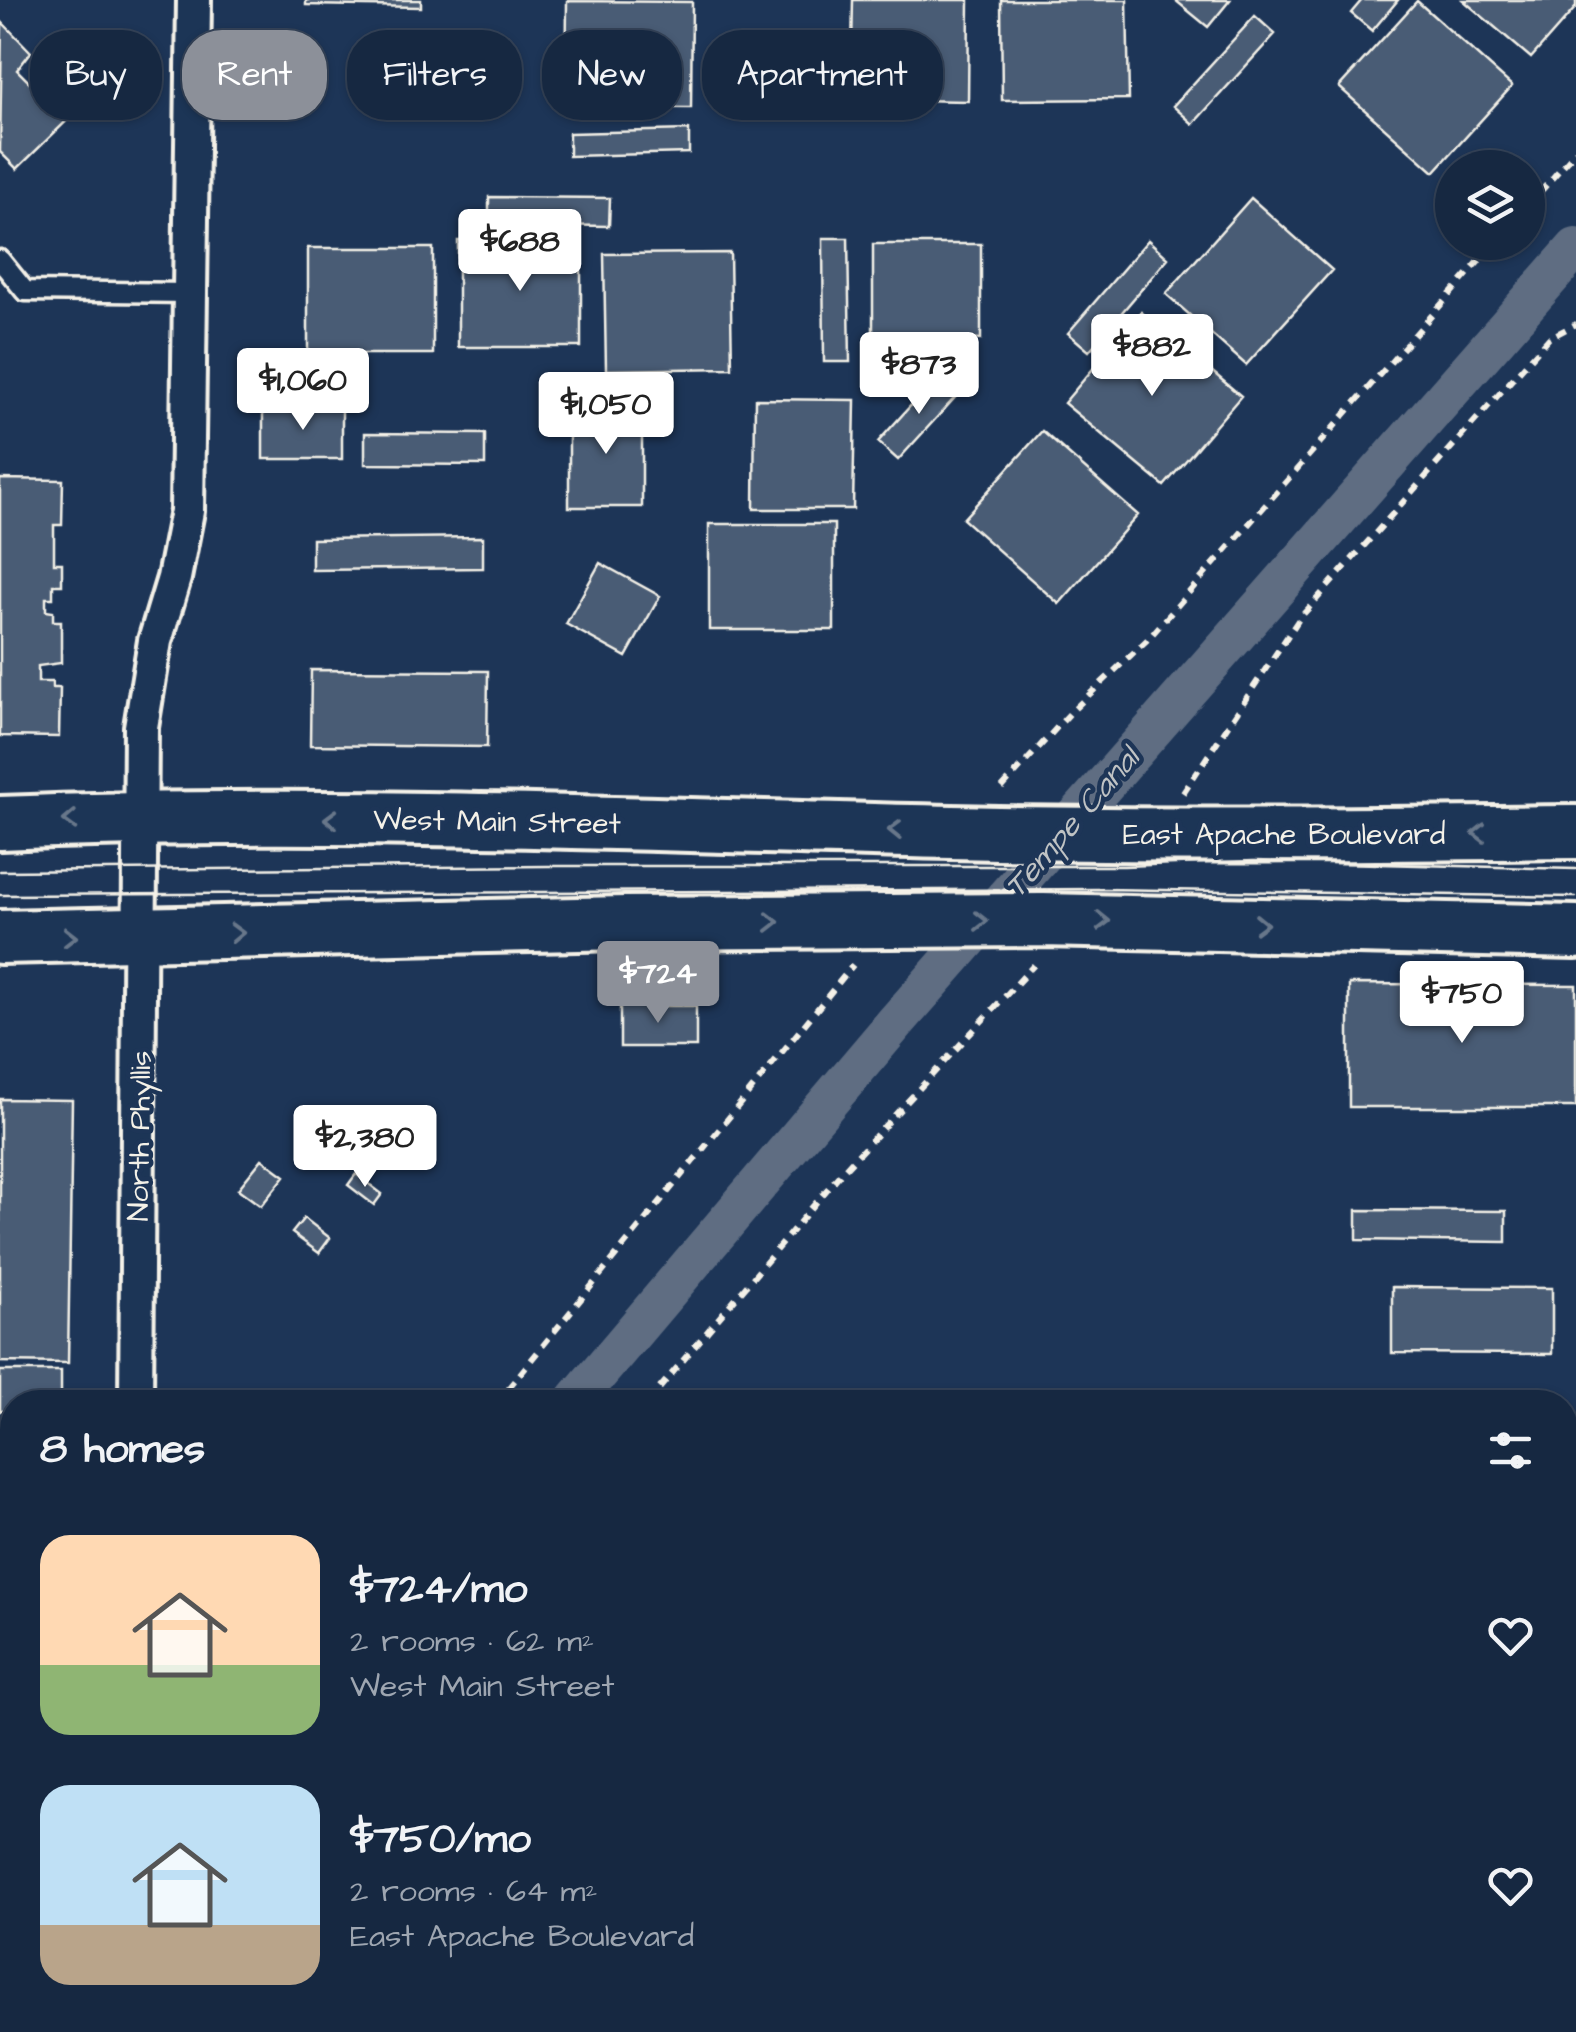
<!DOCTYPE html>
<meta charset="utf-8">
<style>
:root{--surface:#162841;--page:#1f3048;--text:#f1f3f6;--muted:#9ea6b1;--line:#35445a;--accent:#8c9099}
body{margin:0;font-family:"Architects Daughter",sans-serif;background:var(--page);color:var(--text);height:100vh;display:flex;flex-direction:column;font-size:38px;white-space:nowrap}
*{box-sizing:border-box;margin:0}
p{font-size:32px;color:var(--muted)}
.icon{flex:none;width:55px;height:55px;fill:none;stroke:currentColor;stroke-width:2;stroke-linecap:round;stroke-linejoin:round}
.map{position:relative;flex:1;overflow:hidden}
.details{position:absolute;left:0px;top:1390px;width:1578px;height:642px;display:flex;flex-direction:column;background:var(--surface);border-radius:40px 40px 0 0;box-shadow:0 2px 8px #0004,0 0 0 2px var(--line)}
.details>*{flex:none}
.banner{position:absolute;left:30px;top:30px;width:1000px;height:90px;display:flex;gap:20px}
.tools{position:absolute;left:1435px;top:150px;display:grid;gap:20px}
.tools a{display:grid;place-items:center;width:110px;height:110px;border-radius:50%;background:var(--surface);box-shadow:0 2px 8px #0004,0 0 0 2px var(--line);font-size:50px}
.price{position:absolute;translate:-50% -85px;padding:0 22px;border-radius:10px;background:#fff;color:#222;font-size:32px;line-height:65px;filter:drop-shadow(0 2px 5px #0008)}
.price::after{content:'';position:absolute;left:50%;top:60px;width:30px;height:22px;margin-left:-15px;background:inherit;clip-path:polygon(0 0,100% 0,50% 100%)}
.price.on{background:var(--accent);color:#fff}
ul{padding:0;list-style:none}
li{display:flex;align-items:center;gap:30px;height:250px;padding:0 40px}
li span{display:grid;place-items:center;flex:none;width:280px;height:200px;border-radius:30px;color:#555}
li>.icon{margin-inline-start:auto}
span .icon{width:120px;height:120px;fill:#fffc;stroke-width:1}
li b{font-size:42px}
h2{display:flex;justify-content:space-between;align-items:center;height:120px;padding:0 40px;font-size:42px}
.chip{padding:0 35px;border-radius:40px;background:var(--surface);box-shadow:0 2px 8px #0004,0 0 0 2px var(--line);font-size:35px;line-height:90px}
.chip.on{background:var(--accent);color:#fff}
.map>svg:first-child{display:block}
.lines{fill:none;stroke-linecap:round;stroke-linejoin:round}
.canal{stroke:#5e6d82;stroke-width:40}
.building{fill:#485b74;stroke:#f4f1e8;stroke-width:2.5}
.lane-casing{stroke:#f4f1e8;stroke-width:25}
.street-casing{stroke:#f4f1e8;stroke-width:40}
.primary-casing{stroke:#f4f1e8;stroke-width:60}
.path{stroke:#f4f1e8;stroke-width:6;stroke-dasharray:10 8;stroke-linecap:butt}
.lane{stroke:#1d3557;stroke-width:18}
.street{stroke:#1d3557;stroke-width:32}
.primary{stroke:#1d3557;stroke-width:52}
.tram{stroke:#f4f1e8;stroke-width:2.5}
.oneway{stroke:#68778a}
.labels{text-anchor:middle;stroke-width:9;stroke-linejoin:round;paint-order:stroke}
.street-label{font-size:30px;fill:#f4f1e8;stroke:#1d3557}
.water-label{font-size:32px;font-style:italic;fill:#c0c3c4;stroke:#1d3557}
</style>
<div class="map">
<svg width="1576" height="2032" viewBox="0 0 1576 2032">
<rect width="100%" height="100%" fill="#1d3557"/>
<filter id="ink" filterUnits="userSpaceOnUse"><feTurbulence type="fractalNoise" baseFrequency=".01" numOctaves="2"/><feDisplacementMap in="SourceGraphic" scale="20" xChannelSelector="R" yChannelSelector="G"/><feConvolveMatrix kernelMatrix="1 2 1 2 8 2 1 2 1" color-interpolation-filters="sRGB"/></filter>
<g filter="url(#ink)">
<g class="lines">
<path class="canal" d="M574 1402 895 1023 1576 248
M42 2032 53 2020"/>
</g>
<path class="building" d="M306 0H421V7L306 5Z
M853 0H969L968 101 851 99Z
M1001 0H1127L1129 99 1002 100Z
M1175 0H1230L1208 27Z
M1362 0H1398L1372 31 1351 13Z
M1463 0H1576V7L1531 58Z
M567 1 692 2 691 108 566 107Z
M1417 1 1512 86 1434 172 1339 87Z
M1255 16 1275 34 1193 124 1173 106Z
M2 22 31 52 17 70 29 82 39 72 43 76 49 70 83 105 17 169 0 152Z
M689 130V153L569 156V133Z
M489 197 610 198 609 226 489 224Z
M1251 198 1332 270 1246 365 1166 294Z
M823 238H848L850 362H824Z
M1148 240 1168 258 1089 351 1068 333Z
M458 241H581V347H458Z
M873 244H981V339L873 334Z
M308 248H433V354H308Z
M730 253 732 368 606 370 604 254Z
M1141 312 1241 396 1164 486 1064 403Z
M940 373 960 392 898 460 878 442Z
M755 399 855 400 853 509H754Z
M569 407H642V507H569Z
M263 408H342V459H263Z
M1042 431 1138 515 1059 604 963 519Z
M365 433 485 434V465L365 464Z
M0 479 63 480 62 525H54V563H62V585H53V598H46V611L53 612V621H61V663L38 666V682H52V688H60L59 737 0 736Z
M709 524H834V630H709Z
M483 537V568L312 570V539Z
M600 563 660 596 626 657 566 624Z
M311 670 488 671 487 747 310 745Z
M1349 984 1576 985V1107H1349Z
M620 1006H696V1047H620Z
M0 1099 72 1100 68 1363 0 1362Z
M262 1159 285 1176 261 1206 238 1189Z
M356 1174 382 1194 374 1205 348 1185Z
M1357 1210 1506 1211V1242L1357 1240Z
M304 1218 330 1238 319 1253 292 1233Z
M1392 1287 1552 1288V1354L1392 1353Z
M0 1371H61V1402H12V1411H0Z
M1565 1471H1576V1599L1565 1600Z
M0 1506H12V1572H0Z
M0 1661H12V1692H0Z
M1565 1697H1576V1734H1565Z"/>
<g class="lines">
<g class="lane-casing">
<path id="lane" d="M0 260 25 291 190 293
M1345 2032 1346 2020"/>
</g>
<g class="street-casing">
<path id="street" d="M136 1402 141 727 155 641 174 578 187 511 194 0
M0 1857 12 1842
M1565 2010H1576
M274 2032 284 2026 316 2020"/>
</g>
<g class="primary-casing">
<path id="primary" d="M0 823C332 809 665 826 998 833 1190 836 1383 834 1576 832
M0 937 625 923 1043 920 1576 932"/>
</g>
<path class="path" d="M1528 206 1576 151
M1002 788 1071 712 1149 638 1496 242
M1183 793 1299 619 1549 338 1576 324
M497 1402 853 965
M648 1402 841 1173 1034 965
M0 1979 12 1965
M147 2020 166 2029 179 2020
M118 2032 128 2020"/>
<use href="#lane" class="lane"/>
<use href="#street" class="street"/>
<use href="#primary" class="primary"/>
<path class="tram" d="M0 871 548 866H1124L1254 861 1576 869
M0 895 1104 889 1576 897"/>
</g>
<defs><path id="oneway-chevron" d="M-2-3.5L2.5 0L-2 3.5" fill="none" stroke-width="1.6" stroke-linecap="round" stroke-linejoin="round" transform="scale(2.5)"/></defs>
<g class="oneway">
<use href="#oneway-chevron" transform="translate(331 819) rotate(-179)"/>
<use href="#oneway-chevron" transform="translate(70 820) rotate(178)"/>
<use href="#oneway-chevron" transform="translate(895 830) rotate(-179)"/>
<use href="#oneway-chevron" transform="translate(1479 833) rotate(180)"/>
<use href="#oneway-chevron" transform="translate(981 921)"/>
<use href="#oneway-chevron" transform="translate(1103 921) rotate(1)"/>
<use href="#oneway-chevron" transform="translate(772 922)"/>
<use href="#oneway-chevron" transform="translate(1261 924) rotate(1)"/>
<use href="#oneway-chevron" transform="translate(237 933) rotate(-2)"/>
<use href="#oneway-chevron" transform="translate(70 937)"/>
</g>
</g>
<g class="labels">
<g class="street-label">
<text transform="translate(497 821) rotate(1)" y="10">West Main Street</text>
<text x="1284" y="844">East Apache Boulevard</text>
<text transform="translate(139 1136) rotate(-89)" y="10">North Phyllis</text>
</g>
<g class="water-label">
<text transform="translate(1071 822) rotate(-49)" y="11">Tempe Canal</text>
</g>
</g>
</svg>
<div class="tools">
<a><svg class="icon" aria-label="layers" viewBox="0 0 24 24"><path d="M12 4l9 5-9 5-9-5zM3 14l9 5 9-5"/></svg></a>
</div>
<b class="price" style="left:520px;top:294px">$688</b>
<b class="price" style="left:1152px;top:399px">$882</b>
<b class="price" style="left:919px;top:417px">$873</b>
<b class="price" style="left:303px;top:433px">$1,060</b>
<b class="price" style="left:606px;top:457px">$1,050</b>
<b class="price on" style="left:658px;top:1026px">$724</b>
<b class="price" style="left:1462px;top:1046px">$750</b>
<b class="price" style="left:365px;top:1190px">$2,380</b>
<div class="banner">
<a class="chip">Buy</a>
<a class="chip on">Rent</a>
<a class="chip">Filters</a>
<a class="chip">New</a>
<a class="chip">Apartment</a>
</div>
<section class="details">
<h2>8 homes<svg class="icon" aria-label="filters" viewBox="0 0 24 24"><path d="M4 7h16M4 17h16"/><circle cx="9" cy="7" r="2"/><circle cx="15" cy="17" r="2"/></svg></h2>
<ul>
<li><span style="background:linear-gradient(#ffd9b3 65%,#8fb573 0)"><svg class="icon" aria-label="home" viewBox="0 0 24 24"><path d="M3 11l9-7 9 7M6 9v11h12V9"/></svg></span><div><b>$724/mo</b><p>2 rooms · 62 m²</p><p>West Main Street</p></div><svg class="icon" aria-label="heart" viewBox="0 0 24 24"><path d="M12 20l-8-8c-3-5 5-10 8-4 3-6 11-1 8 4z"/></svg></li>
<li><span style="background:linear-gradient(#bfe0f5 70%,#b9a48a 0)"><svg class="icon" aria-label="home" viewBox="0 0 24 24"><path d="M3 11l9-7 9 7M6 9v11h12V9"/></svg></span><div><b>$750/mo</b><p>2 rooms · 64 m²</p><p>East Apache Boulevard</p></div><svg class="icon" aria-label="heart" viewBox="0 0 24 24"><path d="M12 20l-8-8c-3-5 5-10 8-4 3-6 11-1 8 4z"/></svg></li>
</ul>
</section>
</div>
